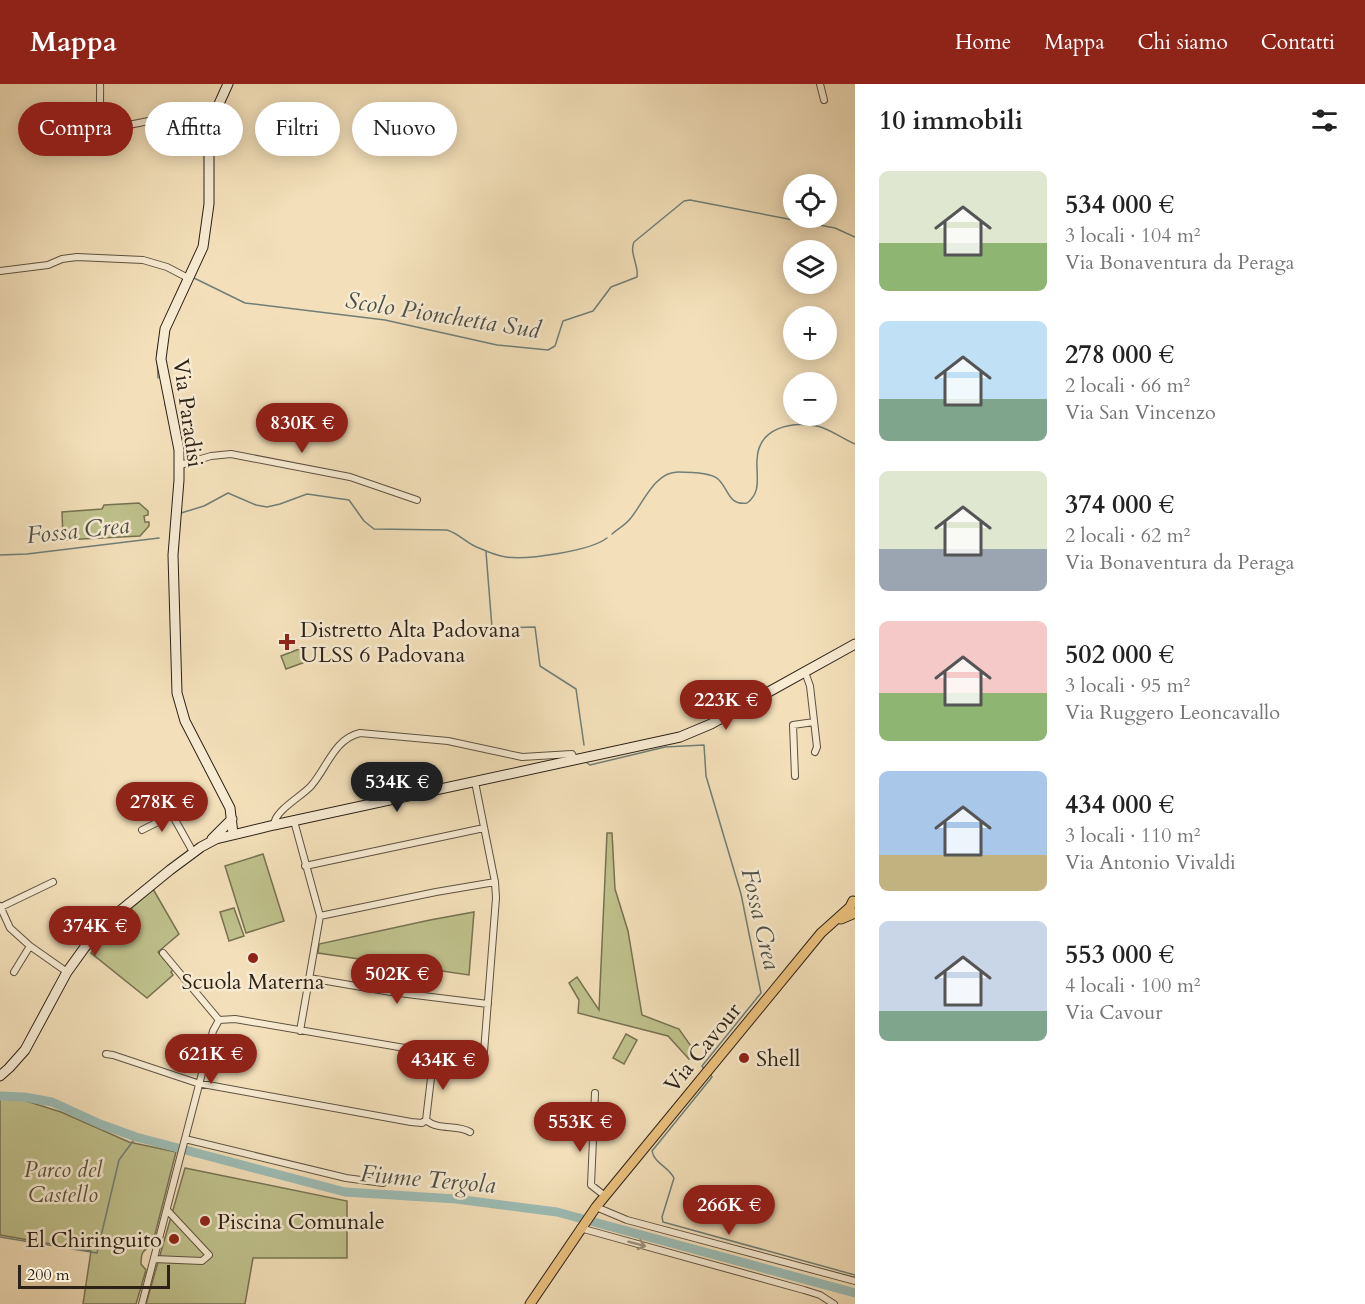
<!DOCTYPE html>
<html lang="it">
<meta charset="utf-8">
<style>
:root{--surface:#fff;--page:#f2f2f2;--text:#222;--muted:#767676;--accent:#8f2418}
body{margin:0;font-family:Cardo,serif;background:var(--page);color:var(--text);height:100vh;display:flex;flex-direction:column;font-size:22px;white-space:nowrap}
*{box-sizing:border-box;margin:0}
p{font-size:20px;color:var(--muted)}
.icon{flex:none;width:33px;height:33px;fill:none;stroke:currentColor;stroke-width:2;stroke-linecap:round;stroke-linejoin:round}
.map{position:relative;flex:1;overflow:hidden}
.panel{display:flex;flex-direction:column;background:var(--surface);width:510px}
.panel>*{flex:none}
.hud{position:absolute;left:18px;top:18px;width:570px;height:54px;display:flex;gap:12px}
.buttons{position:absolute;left:783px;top:90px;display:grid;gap:12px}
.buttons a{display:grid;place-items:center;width:54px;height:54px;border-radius:50%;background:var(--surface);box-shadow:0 3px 15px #0003;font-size:30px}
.scale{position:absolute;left:18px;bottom:15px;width:152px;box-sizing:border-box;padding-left:6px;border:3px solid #2d2218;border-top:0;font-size:16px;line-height:21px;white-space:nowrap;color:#2d2218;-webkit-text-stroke:4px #f7ebd2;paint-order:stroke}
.price{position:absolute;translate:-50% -51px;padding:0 14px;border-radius:21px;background:var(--accent);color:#fff;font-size:20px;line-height:39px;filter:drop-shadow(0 2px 3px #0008)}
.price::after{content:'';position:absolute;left:50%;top:36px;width:18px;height:14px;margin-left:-9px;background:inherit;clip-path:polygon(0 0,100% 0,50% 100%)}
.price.active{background:#222;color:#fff}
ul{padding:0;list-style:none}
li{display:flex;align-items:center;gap:18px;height:150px;padding:0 24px}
li span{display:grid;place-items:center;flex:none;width:168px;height:120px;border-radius:9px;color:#555}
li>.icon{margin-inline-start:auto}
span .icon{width:72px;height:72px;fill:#fffc;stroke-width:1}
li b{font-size:26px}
h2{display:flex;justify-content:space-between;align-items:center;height:72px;padding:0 24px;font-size:26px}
.tag{padding:0 21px;border-radius:27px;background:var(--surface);box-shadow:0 3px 15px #0003;font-size:21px;line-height:54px}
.tag.active{background:var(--accent);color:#fff}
header{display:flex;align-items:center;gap:36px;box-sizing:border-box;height:84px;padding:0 30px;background:var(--accent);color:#fff}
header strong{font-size:28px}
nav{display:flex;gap:33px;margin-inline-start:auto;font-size:21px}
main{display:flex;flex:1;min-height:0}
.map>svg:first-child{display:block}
.green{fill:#bfc18c;stroke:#767252;stroke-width:1.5}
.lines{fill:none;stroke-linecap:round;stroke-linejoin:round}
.stream{stroke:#707e76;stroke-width:1.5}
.river{stroke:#9cbcb5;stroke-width:9}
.street-casing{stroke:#5e5240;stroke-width:8}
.secondary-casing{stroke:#2d2218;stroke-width:11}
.primary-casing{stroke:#2d2218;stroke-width:11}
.street{stroke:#f7ebd2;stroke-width:6}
.secondary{stroke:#f7ebd2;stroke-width:9}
.primary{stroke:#eac07d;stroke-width:9}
.oneway{stroke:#9c917e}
.poi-dot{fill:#8f2418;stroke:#f7ebd2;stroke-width:2}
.labels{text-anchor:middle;stroke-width:5;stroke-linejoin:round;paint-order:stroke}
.street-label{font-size:22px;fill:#2d2218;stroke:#f7ebd2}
.poi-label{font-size:22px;fill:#2d2218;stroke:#f7ebd2;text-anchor:start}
.park-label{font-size:22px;font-style:italic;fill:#59523b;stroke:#f7ebd2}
.water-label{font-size:24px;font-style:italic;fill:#4e5047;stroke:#f7ebd2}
</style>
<header>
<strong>Mappa</strong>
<nav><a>Home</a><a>Mappa</a><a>Chi siamo</a><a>Contatti</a></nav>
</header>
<main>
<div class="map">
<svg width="855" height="1220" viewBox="0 0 855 1220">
<rect width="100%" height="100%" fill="#f3e0ba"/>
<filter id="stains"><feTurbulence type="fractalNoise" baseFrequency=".00333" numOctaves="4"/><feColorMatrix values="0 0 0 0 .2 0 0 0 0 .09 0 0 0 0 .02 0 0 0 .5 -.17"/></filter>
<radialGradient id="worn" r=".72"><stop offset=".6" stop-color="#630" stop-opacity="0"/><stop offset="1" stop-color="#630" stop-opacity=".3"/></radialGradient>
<path class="green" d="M139 419 148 427V431L144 432 145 438H149V442L140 452 63 456 62 428 102 425 104 421Z
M302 564 308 577 286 585 281 572Z
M607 749H612L615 805 628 847 642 931 679 945 693 965 689 975 668 952 578 929 579 916 569 899 577 893 599 926Z
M263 770 284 837 246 849 225 782Z
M153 805 179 850 158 868 173 886 171 888 173 891 147 914 91 869 109 844Z
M234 824 244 852 229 857 220 828Z
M474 828 469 891 318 869 319 860 430 836Z
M626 950 637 956 624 980 613 974Z
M0 1015 23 1016 61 1028 129 1058 176 1068 152 1162C142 1166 141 1170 141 1180L146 1186 136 1220H83L91 1167 0 1151Z
M185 1084 347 1117V1174H253L245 1220H146Z"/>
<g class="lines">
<path class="stream" d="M194 194 245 219 385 236 497 261 548 266 555 262 563 237 593 227 611 203 637 193C639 181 629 169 634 158L684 117 690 116 835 144 855 153
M163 239 183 195
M158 294 157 269 161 244
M165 320 167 327
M181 429 204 422 228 409 256 421 267 423 280 420 307 410 349 416 364 437 374 445 447 446C460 450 467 460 479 464 488 468 497 472 506 473 528 476 590 467 607 454
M612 450C618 445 625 441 630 435 643 420 654 388 678 388 688 388 710 388 718 395 729 405 728 422 747 419 762 408 756 392 757 376 758 344 790 337 817 342 830 345 843 355 855 360
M486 468 492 544 535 543 540 582 576 605 584 661
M0 471 27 470 159 454
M587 679 590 681 665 663 704 661 706 692 741 810 761 909 702 982 704 985
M710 990 712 993 652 1067C654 1079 669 1083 674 1094L662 1133 663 1138 855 1191
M0 1153 97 1169 119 1076 136 1053"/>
<path class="river" d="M0 1012 24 1013 52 1018 100 1040 136 1053 345 1108 456 1115 557 1128 855 1209"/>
<g class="street-casing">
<path id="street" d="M100 0C101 15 96 37 112 43 146 41 180 24 213 33
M820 0 824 16
M0 187 48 181 62 175 77 173 143 176 167 183 188 194
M180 381 211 372 231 370 350 393 417 416
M805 588 810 602 817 663 815 668
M795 692 793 641 814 638
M168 719 169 725 193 768
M294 737 320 832 300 947
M274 741C274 727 301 713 311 702 327 684 334 655 360 649L448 657 522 673 572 670 575 676
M142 746 172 731
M305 782 484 744
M0 822 10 844 30 862 67 888
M1 823 53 798
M320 832 436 808 495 798
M163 869 219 936
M14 888 30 862
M309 894 391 908 488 920
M219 936 235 935 434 969 473 973 481 971 484 968 496 814 495 798 475 698
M106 970 113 971 197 999 411 1038 422 1039 426 1036C438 1047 457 1040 470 1048
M595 1009 591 1101 605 1112
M426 1036 434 969
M185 1055 346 1094 383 1099
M596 1123 627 1136 855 1197
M580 1144 804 1206 820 1211 834 1220
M154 1175 202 1177 209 1171 167 1126
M142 1220 213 947 219 936"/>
</g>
<g class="secondary-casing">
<path id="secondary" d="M228 0 213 33 209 65V120L203 163 165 245 161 275 179 366V396L173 471 177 609 185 637 230 724 233 750
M212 755 232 735
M0 992 9 984 25 966 67 888 85 863 110 835 170 786 201 763 216 755 274 741 680 653 711 640 855 560"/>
</g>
<g class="primary-casing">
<path id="primary" d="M841 835 855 829
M530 1220 596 1123 821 849 850 823 853 817"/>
</g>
<use href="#street" class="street"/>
<use href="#secondary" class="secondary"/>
<use href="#primary" class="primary"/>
</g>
<defs><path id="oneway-shaft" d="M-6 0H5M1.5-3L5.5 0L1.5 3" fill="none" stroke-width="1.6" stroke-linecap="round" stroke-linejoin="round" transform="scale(1.5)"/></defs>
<use class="oneway" href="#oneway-shaft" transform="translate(637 1160) rotate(15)"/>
<g class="poi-dot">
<path d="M284 549h6v6h6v6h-6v6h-6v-6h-6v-6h6z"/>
<circle cx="253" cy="874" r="6"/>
<circle cx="744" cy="974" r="6"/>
<circle cx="205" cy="1137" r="6"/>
<circle cx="174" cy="1155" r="6"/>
</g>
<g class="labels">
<g class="street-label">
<text transform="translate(189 329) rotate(82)" y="8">Via Paradisi</text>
<text transform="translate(702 963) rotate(-51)" y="8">Via Cavour</text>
</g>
<g class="poi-label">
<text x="300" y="553">Distretto Alta Padovana<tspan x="300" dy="25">ULSS 6 Padovana</tspan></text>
<text x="253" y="905" text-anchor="middle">Scuola Materna</text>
<text x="756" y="982">Shell</text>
<text x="217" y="1145">Piscina Comunale</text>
<text x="162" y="1163" text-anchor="end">El Chiringuito</text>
</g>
<g class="park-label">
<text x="63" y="1093">Parco del<tspan x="63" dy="25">Castello</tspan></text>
</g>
<g class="water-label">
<text transform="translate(443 231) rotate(9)" y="8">Scolo Pionchetta Sud</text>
<text transform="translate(78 446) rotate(-6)" y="8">Fossa Crea</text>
<text transform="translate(761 835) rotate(77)" y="8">Fossa Crea</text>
<text transform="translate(428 1095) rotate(5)" y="8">Fiume Tergola</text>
</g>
</g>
<rect width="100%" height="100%" filter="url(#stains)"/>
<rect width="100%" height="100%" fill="url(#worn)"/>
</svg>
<div class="buttons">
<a><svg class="icon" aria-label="locate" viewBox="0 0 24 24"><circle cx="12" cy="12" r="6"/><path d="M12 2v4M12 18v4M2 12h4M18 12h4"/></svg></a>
<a><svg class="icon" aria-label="layers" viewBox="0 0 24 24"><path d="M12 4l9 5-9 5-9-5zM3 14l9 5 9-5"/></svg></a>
<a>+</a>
<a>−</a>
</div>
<div class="scale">200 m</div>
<b class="price" style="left:302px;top:370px">830K €</b>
<b class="price" style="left:726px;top:647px">223K €</b>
<b class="price active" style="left:397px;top:729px">534K €</b>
<b class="price" style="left:162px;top:749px">278K €</b>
<b class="price" style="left:95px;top:873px">374K €</b>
<b class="price" style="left:397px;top:921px">502K €</b>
<b class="price" style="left:211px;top:1001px">621K €</b>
<b class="price" style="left:443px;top:1007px">434K €</b>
<b class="price" style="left:580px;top:1069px">553K €</b>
<b class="price" style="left:729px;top:1152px">266K €</b>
<div class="hud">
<a class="tag active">Compra</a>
<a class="tag">Affitta</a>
<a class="tag">Filtri</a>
<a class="tag">Nuovo</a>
</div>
</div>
<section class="panel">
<h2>10 immobili<svg class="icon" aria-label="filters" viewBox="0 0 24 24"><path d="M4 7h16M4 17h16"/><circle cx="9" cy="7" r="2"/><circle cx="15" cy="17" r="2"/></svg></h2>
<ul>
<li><span style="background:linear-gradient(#dfe7d0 60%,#8fb573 0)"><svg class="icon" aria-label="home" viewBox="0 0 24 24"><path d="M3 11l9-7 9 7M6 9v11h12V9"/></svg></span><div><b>534 000 €</b><p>3 locali · 104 m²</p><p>Via Bonaventura da Peraga</p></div></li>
<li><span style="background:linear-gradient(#bfe0f5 65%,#7fa58c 0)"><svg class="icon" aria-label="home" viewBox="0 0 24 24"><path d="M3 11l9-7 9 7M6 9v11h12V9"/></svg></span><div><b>278 000 €</b><p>2 locali · 66 m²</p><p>Via San Vincenzo</p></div></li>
<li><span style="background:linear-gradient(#dfe7d0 65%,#9aa5b1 0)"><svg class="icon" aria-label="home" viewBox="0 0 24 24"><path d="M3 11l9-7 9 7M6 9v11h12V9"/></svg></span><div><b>374 000 €</b><p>2 locali · 62 m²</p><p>Via Bonaventura da Peraga</p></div></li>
<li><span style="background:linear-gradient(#f6c9c9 60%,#8fb573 0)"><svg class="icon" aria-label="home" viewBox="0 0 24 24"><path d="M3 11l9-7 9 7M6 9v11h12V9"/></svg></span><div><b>502 000 €</b><p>3 locali · 95 m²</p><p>Via Ruggero Leoncavallo</p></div></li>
<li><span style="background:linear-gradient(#a9c7e8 70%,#c2b280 0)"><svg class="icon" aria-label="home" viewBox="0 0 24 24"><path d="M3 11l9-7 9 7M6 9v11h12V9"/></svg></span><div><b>434 000 €</b><p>3 locali · 110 m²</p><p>Via Antonio Vivaldi</p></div></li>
<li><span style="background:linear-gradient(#c9d6e8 75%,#7fa58c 0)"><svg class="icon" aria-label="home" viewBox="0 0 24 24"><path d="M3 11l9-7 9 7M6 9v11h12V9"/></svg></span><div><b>553 000 €</b><p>4 locali · 100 m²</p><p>Via Cavour</p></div></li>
</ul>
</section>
</main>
